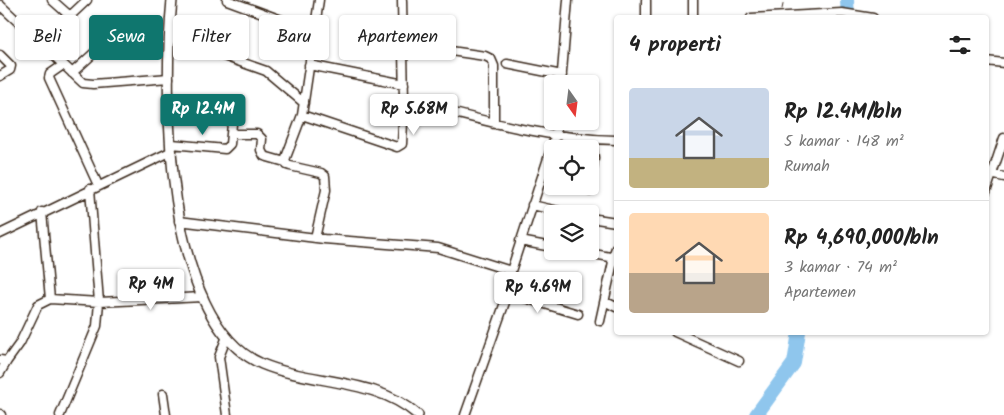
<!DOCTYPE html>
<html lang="id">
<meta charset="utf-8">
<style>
:root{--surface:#fff;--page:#f6f6f6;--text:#222;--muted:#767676;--line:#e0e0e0;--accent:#0f766e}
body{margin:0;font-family:Kalam,sans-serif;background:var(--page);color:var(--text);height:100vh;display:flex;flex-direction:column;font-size:19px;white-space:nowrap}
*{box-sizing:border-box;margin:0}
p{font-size:16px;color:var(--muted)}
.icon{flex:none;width:28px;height:28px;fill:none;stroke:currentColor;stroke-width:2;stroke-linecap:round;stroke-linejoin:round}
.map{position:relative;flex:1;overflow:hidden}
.details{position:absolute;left:614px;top:15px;width:375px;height:320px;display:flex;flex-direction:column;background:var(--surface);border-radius:5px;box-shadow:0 1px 4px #0004}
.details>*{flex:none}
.banner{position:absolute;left:15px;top:15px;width:475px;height:45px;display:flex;gap:10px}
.needle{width:32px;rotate:166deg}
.controls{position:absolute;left:544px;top:75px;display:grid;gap:10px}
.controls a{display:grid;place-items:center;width:55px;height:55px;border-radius:5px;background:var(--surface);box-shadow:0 1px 4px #0004;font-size:25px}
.price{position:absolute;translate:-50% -42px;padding:0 11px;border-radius:5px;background:#fff;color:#222;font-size:16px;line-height:32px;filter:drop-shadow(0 1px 2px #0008)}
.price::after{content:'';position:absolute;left:50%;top:30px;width:15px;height:11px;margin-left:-8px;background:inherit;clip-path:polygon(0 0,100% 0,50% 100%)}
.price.on{background:var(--accent);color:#fff}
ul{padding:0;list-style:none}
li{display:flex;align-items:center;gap:15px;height:125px;padding:0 15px}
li+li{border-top:1px solid var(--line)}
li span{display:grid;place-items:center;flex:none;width:140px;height:100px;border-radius:5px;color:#555}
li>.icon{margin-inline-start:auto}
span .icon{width:60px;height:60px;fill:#fffc;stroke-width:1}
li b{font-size:21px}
h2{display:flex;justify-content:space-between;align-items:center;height:60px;padding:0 15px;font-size:21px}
.tag{padding:0 18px;border-radius:5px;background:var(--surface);box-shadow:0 1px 4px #0004;font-size:18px;line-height:45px}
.tag.on{background:var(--accent);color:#fff}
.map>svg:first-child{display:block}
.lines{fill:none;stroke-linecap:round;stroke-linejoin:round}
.river{stroke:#8fc6ed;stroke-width:14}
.minor-casing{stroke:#3b2a1e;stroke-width:11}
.tertiary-casing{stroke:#3b2a1e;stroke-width:12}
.path{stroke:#3b2a1e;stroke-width:1;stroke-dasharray:5 4;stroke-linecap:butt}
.minor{stroke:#fff;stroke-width:8}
.tertiary{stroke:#fff;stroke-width:9}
</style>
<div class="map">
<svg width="1004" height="415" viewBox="0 0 1004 415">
<rect width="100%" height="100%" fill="#fff"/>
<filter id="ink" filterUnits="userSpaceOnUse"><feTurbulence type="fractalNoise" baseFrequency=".02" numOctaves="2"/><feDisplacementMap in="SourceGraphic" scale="10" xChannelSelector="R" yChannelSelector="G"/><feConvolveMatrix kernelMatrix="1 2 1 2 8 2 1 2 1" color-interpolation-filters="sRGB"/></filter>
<g filter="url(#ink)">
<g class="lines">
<path class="river" d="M847 0 848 18
M756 415 794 363 799 332"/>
<g class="minor-casing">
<path id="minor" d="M52 0 70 16 87 0
M227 0 314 32
M693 0V18
M0 5 83 83 93 84 169 78
M646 18V0
M751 18 842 13 873 18
M170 37 266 71 304 103
M403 44 485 56 491 59 494 66V124
M0 55 11 66 10 70 0 76
M986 61 1004 63
M507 64 562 75
M63 65 50 74 49 78 98 185
M309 65 404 84
M72 73 117 32
M561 84 568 0
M404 100C474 118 544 139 616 140
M302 115 397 147 402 144 404 100 402 0
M231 134H257L262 139 261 150 264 156 285 162
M172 144 225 149 230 144 232 124
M986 173 1004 177
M590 191 594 158 592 140
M986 192 1004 138
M532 205 572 214
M42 212 50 299 99 302 203 297
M590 218 616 222
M179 221 324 239 438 248 511 271 556 134 557 121
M0 234 172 151
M315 238 326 190 325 176 321 173 290 166 287 165 285 160 302 115 319 0
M520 241 552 247
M578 251 610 257 613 262 600 321
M612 259 616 248
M509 291 515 295 578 314
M606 302 616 307
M675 332 739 361
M226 339 219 357 227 415
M0 360 7 361 20 343 38 305 50 299
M0 373 7 361
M163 394 166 415
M0 414 1 415
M60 415 97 326 99 302 90 189
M465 415 509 291 511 271"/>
</g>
<g class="tertiary-casing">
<path id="tertiary" d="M172 0C163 91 163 322 262 364 312 385 375 377 418 415"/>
</g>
<path class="path" d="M782 9 784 0"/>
<use href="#minor" class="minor"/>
<use href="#tertiary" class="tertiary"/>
</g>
</g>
</svg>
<div class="controls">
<a><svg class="needle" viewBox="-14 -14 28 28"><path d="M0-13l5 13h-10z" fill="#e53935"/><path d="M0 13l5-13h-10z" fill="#767676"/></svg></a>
<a><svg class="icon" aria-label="locate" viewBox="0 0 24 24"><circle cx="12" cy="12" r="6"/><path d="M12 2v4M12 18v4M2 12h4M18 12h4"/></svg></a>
<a><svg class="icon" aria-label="layers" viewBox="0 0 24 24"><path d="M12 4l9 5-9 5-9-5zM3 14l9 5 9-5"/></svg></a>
</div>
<b class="price on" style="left:203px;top:136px">Rp 12.4M</b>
<b class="price" style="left:414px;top:136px">Rp 5.68M</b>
<b class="price" style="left:151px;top:311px">Rp 4M</b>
<b class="price" style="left:538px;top:314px">Rp 4.69M</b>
<div class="banner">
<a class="tag">Beli</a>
<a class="tag on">Sewa</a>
<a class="tag">Filter</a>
<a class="tag">Baru</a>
<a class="tag">Apartemen</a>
</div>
<section class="details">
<h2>4 properti<svg class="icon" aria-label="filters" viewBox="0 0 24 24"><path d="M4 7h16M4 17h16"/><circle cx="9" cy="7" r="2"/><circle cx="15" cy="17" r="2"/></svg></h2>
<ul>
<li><span style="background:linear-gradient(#c9d6e8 70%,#c2b280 0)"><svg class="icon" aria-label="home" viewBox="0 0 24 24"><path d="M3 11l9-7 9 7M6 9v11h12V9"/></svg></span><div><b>Rp 12.4M/bln</b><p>5 kamar · 148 m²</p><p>Rumah</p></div></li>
<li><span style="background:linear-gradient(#ffd9b3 60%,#b9a48a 0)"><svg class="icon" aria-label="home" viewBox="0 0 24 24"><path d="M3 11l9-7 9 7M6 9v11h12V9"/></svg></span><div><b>Rp 4,690,000/bln</b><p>3 kamar · 74 m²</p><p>Apartemen</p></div></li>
</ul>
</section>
</div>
